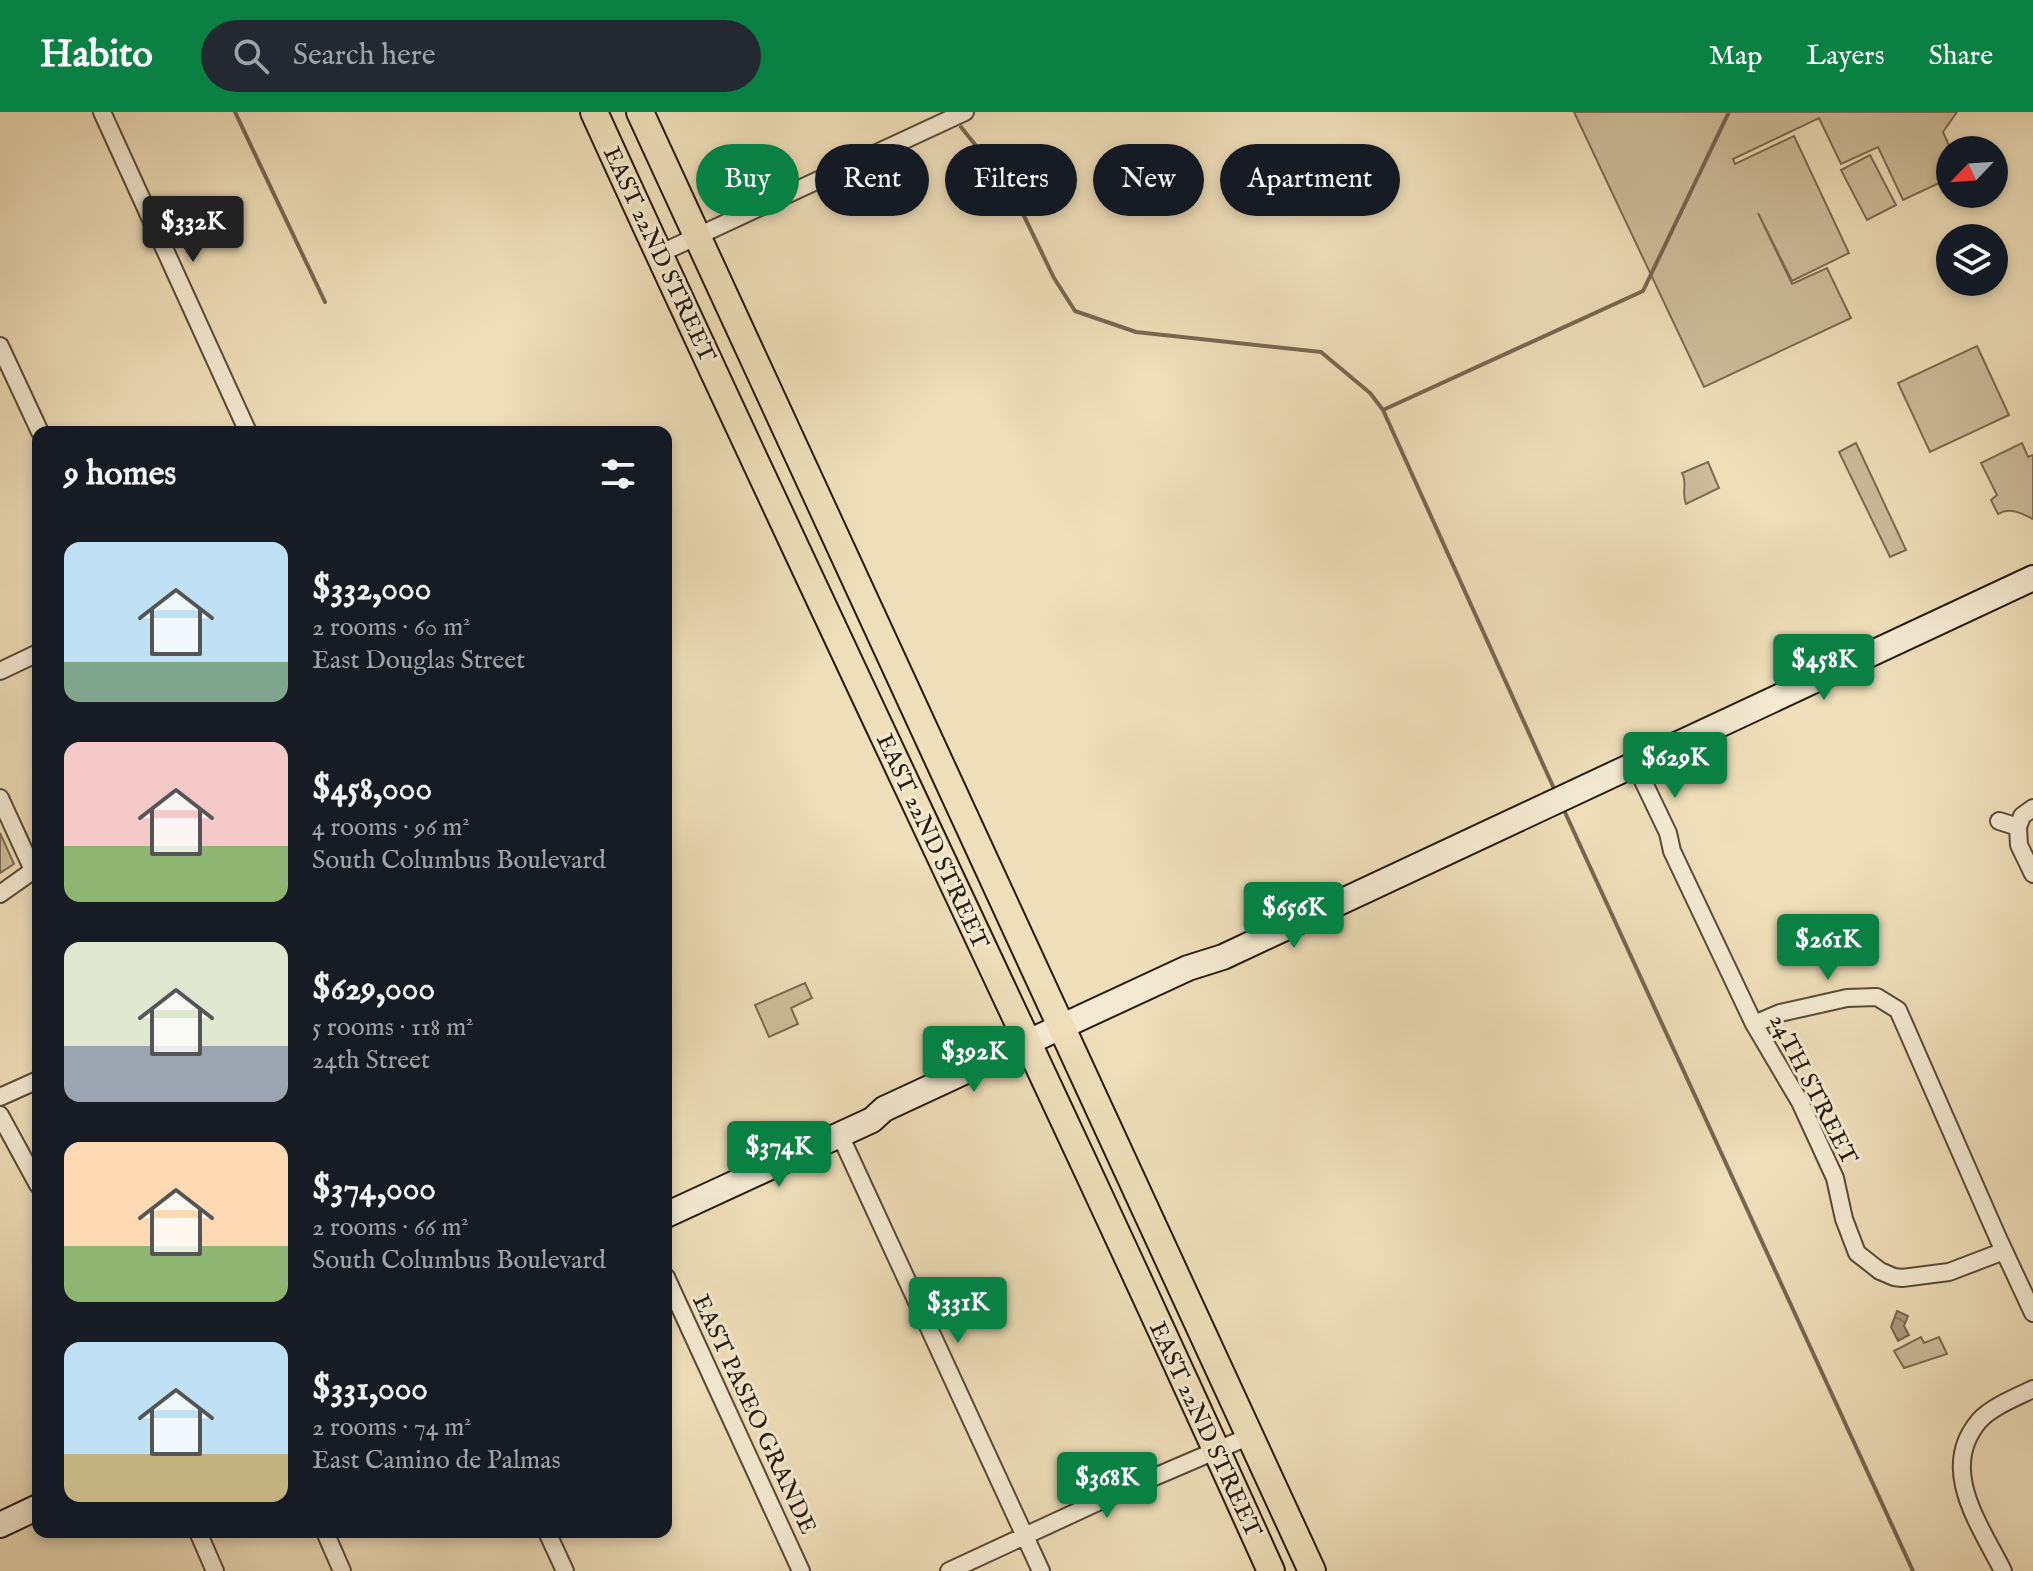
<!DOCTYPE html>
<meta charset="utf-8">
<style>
:root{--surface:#171b24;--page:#242831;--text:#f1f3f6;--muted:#9ea1a6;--accent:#0b8043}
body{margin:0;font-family:"IM FELL English",serif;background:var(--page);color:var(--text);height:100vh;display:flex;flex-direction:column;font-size:30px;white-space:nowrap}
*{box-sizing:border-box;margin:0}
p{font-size:26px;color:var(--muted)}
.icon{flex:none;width:44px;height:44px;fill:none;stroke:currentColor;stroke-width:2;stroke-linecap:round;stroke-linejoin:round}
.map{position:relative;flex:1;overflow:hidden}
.drawer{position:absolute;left:32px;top:314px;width:640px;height:1112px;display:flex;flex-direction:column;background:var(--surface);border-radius:16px;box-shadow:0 4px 12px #0003}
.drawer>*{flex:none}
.hud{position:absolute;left:696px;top:32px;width:760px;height:72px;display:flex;gap:16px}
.needle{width:52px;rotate:245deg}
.tools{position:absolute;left:1936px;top:24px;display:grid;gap:16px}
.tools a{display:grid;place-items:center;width:72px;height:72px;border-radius:50%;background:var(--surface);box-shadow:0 4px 12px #0003;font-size:40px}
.price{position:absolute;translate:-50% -68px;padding:0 18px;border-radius:8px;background:var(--accent);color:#fff;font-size:26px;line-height:52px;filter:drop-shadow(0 2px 4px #0008)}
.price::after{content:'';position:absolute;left:50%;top:48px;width:24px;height:18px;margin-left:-12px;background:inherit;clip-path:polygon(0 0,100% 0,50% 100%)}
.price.current{background:#222;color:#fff}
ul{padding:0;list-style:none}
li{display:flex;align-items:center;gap:24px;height:200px;padding:0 32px}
li span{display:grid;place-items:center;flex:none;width:224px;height:160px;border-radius:16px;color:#555}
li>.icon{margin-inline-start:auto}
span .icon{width:96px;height:96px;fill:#fffc;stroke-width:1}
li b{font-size:34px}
h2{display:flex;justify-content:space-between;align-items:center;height:96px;padding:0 32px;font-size:34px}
.chip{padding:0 28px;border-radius:36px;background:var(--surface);box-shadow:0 4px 12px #0003;font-size:28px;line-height:72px}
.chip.current{background:var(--accent);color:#fff}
header{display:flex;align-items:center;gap:48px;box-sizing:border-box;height:112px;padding:0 40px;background:var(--accent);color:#fff}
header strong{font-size:38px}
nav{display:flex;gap:44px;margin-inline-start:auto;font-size:28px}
.search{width:560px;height:72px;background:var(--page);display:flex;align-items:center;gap:20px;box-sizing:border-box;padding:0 28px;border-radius:44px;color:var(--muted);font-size:30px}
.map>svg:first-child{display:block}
.green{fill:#cdbd9b;stroke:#7b6c52;stroke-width:2}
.garden{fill:url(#garden-furrows);stroke:#7b6c52;stroke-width:2}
.water{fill:url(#water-waves);stroke:#776750;stroke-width:2}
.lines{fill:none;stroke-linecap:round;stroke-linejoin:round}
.stream{stroke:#776750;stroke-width:4}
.street-casing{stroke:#5a4b36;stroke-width:20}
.secondary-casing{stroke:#291a0a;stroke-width:28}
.primary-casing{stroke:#291a0a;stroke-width:30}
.street{stroke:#f4ead2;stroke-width:16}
.secondary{stroke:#f4ead2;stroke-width:24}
.primary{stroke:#eedeb9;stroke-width:26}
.labels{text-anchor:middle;stroke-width:6;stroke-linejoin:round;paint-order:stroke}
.street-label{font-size:24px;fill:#291a0a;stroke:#f4ead2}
</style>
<header>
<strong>Habito</strong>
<div class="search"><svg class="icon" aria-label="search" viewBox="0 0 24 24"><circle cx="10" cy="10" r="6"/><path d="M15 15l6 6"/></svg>Search here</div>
<nav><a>Map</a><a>Layers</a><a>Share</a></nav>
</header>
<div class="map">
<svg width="2033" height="1459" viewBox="0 0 2033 1459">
<defs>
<pattern id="garden-furrows" width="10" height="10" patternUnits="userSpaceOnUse" patternTransform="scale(2)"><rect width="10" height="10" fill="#cdbd9b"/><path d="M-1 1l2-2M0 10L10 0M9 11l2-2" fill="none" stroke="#b0a284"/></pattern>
<pattern id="water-waves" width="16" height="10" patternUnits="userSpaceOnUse" patternTransform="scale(2)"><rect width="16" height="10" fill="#ab9b7e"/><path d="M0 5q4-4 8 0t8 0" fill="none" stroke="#8b7e65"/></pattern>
</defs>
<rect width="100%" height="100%" fill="#eedeb9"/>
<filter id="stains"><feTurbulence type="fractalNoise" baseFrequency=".0025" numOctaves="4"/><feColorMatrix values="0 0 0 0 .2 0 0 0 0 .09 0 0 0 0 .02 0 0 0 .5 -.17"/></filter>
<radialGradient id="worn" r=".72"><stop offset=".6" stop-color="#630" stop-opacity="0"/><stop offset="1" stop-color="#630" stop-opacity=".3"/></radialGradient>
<path class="green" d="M1574 0H1957L1943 20 1951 38 1950 66 1903 88 1878 35 1841 52 1819 6 1733 47 1735 52 1794 24 1849 141 1792 169 1758 101 1792 172 1827 156 1851 206 1704 275Z
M1870 43 1896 93 1867 108 1841 58Z
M1977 234 2009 303 1930 340 1898 271Z
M1856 331 1906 438 1890 445 1839 340Z
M2022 331 2028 345 2033 343V407C2021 401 2010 395 1998 402L1991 388 1997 383 1981 351Z
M1708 350 1719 376 1686 392C1681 380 1688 372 1682 361Z
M0 721 14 752 0 761Z
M805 871 812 886 791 896 798 912 769 925 755 893Z
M1921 1225 1924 1231 1939 1225 1947 1242 1904 1256 1894 1239Z"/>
<path class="garden" d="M1351 55 1363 79 1333 94 1321 70Z"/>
<path class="water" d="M1897 1199 1908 1204 1904 1214 1909 1223 1898 1229 1891 1215Z"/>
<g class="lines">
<path class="stream" d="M235 0 325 190
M961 15 1012 79 1054 166 1075 199 1136 220 1321 240 1370 281 1383 298
M1556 681 1383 298 1643 179 1729 0
M1563 696 1913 1459"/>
<g class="street-casing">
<path id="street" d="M102 0 248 320
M659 142 965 0
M0 234 40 320
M0 559 38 541
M1635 652 1668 721 1672 739 1754 912 1800 990 1835 1066 1844 1107 1857 1141 1880 1159 1894 1165 1902 1166 1949 1160 2004 1139
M0 686 33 758
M1999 709 2018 715 2022 704 2033 696
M2018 715 2019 733 2033 762
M0 782 38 755
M1754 912 1780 901 1847 886 1877 885 1898 898 1998 1126 2033 1201
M0 985 38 968
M0 1003 38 1073
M840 1023 1041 1459
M666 1165 801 1459
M198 1420 215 1459
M325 1420 342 1459
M547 1420 565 1459
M949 1459 1124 1378 1250 1324
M2003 1459C1980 1413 1938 1357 1979 1309 1991 1295 2017 1285 2033 1277"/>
</g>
<g class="secondary-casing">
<path id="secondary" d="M666 1103 872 1008 884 997 1188 856 1223 845 2033 466
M0 1413 38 1395"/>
</g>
<g class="primary-casing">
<path id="primary" d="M594 0C816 488 1051 970 1271 1459
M640 0 1312 1459"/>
</g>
<use href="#street" class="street"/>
<use href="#secondary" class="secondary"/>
<use href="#primary" class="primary"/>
</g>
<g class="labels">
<g class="street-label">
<text transform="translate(660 142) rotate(65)" y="8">EAST 22ND STREET</text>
<text transform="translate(933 729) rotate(65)" y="8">EAST 22ND STREET</text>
<text transform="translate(1814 977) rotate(63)" y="8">24TH STREET</text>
<text transform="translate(755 1302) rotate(65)" y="8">EAST PASEO GRANDE</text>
<text transform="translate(1206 1317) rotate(65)" y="8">EAST 22ND STREET</text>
</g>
</g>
<rect width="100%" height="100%" filter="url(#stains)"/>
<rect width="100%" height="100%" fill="url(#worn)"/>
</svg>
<div class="tools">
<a><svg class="needle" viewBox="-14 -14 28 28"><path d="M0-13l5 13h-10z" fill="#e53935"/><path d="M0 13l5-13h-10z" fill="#9ea1a6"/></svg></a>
<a><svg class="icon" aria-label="layers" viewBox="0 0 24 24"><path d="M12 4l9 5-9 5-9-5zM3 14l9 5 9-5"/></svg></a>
</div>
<b class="price current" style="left:193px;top:152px">$332K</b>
<b class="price" style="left:1824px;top:590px">$458K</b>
<b class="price" style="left:1675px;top:688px">$629K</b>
<b class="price" style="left:1294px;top:838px">$656K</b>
<b class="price" style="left:1828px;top:870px">$261K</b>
<b class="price" style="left:974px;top:982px">$392K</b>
<b class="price" style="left:779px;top:1077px">$374K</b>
<b class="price" style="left:958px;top:1233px">$331K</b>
<b class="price" style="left:1107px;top:1408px">$368K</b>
<div class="hud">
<a class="chip current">Buy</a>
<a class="chip">Rent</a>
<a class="chip">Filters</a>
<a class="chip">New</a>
<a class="chip">Apartment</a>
</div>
<section class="drawer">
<h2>9 homes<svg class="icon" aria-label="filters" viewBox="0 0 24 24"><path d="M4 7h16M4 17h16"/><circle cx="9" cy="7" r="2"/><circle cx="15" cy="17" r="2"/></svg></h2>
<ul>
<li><span style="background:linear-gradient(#bfe0f5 75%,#7fa58c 0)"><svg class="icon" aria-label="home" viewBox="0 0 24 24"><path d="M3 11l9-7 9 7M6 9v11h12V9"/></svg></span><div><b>$332,000</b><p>2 rooms · 60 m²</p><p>East Douglas Street</p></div></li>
<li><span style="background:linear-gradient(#f6c9c9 65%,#8fb573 0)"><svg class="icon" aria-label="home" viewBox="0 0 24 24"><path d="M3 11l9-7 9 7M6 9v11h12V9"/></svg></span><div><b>$458,000</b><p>4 rooms · 96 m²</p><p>South Columbus Boulevard</p></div></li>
<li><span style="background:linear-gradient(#dfe7d0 65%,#9aa5b1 0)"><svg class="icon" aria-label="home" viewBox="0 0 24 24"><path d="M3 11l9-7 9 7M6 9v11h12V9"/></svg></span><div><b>$629,000</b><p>5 rooms · 118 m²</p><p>24th Street</p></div></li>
<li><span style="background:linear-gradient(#ffd9b3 65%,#8fb573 0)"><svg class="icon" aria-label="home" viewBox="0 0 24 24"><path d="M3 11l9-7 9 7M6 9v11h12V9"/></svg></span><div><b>$374,000</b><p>2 rooms · 66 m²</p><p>South Columbus Boulevard</p></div></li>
<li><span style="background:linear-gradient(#bfe0f5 70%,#c2b280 0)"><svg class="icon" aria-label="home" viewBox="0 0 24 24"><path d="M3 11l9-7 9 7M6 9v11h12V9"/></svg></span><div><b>$331,000</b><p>2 rooms · 74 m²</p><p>East Camino de Palmas</p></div></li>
</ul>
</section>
</div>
